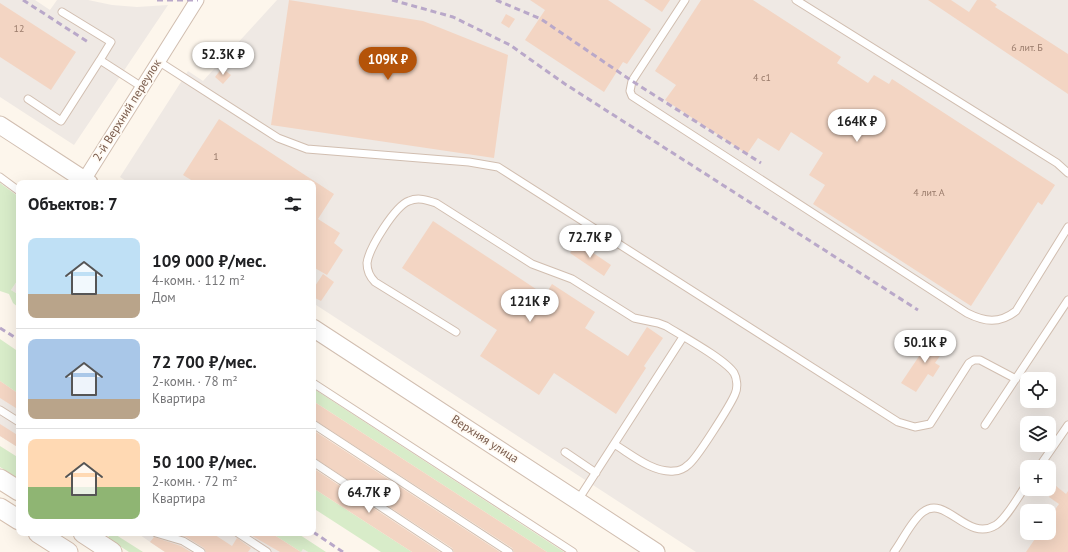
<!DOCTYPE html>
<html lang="ru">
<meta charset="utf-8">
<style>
:root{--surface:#fff;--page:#f6f6f6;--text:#202124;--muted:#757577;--line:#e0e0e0;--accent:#b45309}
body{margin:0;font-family:"PT Sans",sans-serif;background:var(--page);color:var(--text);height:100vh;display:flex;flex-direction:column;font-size:15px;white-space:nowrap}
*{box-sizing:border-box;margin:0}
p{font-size:13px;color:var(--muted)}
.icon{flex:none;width:22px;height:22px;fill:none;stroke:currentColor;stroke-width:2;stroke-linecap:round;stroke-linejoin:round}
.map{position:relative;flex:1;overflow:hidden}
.drawer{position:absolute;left:16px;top:180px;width:300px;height:356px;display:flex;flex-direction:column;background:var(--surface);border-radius:8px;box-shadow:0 4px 16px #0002}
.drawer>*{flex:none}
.fabs{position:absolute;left:1020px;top:372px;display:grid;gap:8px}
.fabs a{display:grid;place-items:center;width:36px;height:36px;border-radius:8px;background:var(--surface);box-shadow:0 4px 16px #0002;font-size:20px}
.price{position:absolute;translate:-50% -34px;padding:0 9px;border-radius:14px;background:#fff;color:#222;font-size:13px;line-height:26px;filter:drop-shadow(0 1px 2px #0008)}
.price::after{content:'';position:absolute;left:50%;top:24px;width:12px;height:9px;margin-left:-6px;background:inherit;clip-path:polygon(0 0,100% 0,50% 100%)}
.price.selected{background:var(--accent);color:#fff}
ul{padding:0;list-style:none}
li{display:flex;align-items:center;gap:12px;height:100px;padding:0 12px}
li+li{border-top:1px solid var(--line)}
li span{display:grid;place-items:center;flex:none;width:112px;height:80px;border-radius:8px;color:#555}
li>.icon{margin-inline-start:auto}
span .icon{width:48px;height:48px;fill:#fffc;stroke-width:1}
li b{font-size:17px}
h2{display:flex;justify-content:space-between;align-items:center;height:48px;padding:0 12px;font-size:17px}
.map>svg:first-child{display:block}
.industrial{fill:#efe9e4;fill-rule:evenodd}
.green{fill:#d8ecc9}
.building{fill:#f3d5c3}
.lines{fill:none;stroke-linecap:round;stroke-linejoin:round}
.service-casing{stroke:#d1beb0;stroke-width:9}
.minor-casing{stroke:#d1beb0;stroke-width:15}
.tertiary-casing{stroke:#d1beb0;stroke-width:19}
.secondary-casing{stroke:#d6c0b0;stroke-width:21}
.service{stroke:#fff;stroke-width:7}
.minor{stroke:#fff;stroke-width:13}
.tertiary{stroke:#fff;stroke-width:17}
.secondary{stroke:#fff;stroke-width:19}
.rail{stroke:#b9a8c9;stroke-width:3;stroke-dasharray:6 4;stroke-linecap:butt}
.labels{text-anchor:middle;stroke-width:3.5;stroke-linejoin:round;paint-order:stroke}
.number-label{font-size:10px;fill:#987a6a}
.street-label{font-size:12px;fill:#7a5c4d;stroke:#fffaf3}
</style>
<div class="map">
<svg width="1068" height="552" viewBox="0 0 1068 552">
<rect width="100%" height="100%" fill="#fdf6ec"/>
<path class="industrial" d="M0 0H35L50 10 57 0H88L112 5 137 7 168 5 74 145 0 97Z
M277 0H1068V552H696L313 303V183H129L120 177 188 71 203 81ZM1027 379H1049V401H1027ZM1027 423H1049V445H1027ZM1027 467H1049V489H1027ZM1027 511H1049V533H1027Z
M19 278V295L11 290Z
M0 381 19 394V448L0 436Z
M137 533H271L300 552 303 549 308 552H165Z"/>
<path class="green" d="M0 183 19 197V278L11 290 19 295V308L13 303 9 294 0 291Z
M0 339 19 352V394L0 381Z
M313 388 317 391 564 552H547L313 401Z
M0 446 19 458V479L0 467Z
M313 488 412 552H381L313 508Z
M108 533H113L143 552H129L109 539Z
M271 533H297L326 552H308L303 549 301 552Z"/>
<path class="building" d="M289 0 423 21 508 55 494 158 271 125Z
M530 0H608L651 29 627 64 623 62 604 92 525 40 545 10Z
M644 0H670L662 12Z
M701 0H753L841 57 837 63 868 83 874 75 889 84 892 79 1055 185 1042 205 1038 202 971 306 813 204 825 185 809 175 823 153 791 132 779 151 758 138 747 154 665 100 676 85 655 71Z
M928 0H951L969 12 977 0H990L997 5 995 7 1068 54V94Z
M0 3 76 52 51 90 0 57Z
M506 14 515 19 509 28 501 23Z
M222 68 231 75 223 84 215 77Z
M219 119 334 194 318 219 340 233 334 243 343 250 327 275 313 267V183H196L183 175Z
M433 221 545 295 552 284 595 312 585 328 628 356 647 327 663 338 644 366 646 368 616 414 554 373 539 395 480 356 497 330 402 268Z
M577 242 611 265 604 276 570 253Z
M323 274 334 282 321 301 313 297V289Z
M934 334 948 344 935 363 940 366 933 377 928 374 916 392 901 383Z
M0 381 19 394V410L0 398Z
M313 401 547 552H514L512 548 313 419Z
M0 424 19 436V448L0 436Z
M313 430 500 552H454L452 548 313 457Z
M313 468 440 552H412L313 488Z
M1056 486 1066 494 1068 491V552H1026L1039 533H1049V518L1059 504 1049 497Z
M174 533H212L232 546 237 538 251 548 248 552H206L204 548 186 537Z
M247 533H271L301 552H280Z
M154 537 181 546 191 552H165L150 542Z"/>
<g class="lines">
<g class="service-casing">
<path id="service" d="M685 0 632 81 630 91 632 96 967 313C985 322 999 324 1016 311L1068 227
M796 0 1057 163 1068 173
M62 12 111 42 100 60
M158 61 278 138 307 149 469 162 498 167 898 422 915 427 930 424 969 363 974 360H980L1016 379
M28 99 61 121 100 60 142 87
M0 177 19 191
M456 332 375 282C370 277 367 271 367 263 369 248 395 206 409 201 418 197 427 200 436 203L532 264 572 279 634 318 658 323 666 326C682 336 725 359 734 373 737 378 738 388 735 394 731 404 696 460 688 465 685 468 679 471 674 471 653 473 632 455 614 444
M313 383 573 552
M0 410 19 422
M313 424 509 552
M985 425 1068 300
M565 452 596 473
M313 462 449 552
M1039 467 1068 425
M578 500 683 337
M156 533 183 541 201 552
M238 533 267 552
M894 552C903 540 911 521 923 512 946 494 967 543 996 525 1007 518 1019 495 1027 484"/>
</g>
<g class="minor-casing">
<path id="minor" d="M84 180 197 0"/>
</g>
<g class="tertiary-casing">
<path id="tertiary" d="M0 125 89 183
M313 328 656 552"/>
</g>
<g class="secondary-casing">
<path id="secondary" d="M0 479 19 491
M0 508 19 520
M38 533 68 552
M83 533 112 552"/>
</g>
<use href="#service" class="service"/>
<use href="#minor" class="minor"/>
<use href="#tertiary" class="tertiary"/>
<use href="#secondary" class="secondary"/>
<path class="rail" d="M23 0 88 42
M157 0H198
M392 0 453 17 510 45 565 84 918 310
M496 0 541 19 632 81 761 163
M0 328 19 340
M313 532 343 552"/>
</g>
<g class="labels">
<g class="number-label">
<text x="19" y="32">12</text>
<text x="1027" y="51">6 лит. Б</text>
<text x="762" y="81">4 с1</text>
<text x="216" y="160">1</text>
<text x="929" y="196">4 лит. А</text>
</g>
<g class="street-label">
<text transform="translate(127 110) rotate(-58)" y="4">2-й Верхний переулок</text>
<text transform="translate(485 439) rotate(33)" y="4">Верхняя улица</text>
</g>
</g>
</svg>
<div class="fabs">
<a><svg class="icon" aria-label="locate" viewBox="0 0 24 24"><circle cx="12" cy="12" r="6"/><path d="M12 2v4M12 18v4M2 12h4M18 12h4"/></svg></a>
<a><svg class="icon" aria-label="layers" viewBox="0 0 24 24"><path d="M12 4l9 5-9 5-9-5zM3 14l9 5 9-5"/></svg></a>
<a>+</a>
<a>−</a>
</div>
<b class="price" style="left:223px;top:76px">52.3K ₽</b>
<b class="price selected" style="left:388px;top:81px">109K ₽</b>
<b class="price" style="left:857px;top:143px">164K ₽</b>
<b class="price" style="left:590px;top:259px">72.7K ₽</b>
<b class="price" style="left:530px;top:323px">121K ₽</b>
<b class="price" style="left:925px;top:364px">50.1K ₽</b>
<b class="price" style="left:369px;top:514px">64.7K ₽</b>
<section class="drawer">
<h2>Объектов: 7<svg class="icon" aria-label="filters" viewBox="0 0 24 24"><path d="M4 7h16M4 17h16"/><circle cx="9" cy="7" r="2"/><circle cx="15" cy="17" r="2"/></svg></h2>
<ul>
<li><span style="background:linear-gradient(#bfe0f5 70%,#b9a48a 0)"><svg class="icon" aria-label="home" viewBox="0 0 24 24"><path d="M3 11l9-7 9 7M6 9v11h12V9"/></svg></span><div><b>109 000 ₽/мес.</b><p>4-комн. · 112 m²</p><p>Дом</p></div></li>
<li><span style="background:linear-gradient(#a9c7e8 75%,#b9a48a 0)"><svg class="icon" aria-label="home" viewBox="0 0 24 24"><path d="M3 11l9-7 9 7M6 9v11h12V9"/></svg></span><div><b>72 700 ₽/мес.</b><p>2-комн. · 78 m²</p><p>Квартира</p></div></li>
<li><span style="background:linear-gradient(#ffd9b3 60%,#8fb573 0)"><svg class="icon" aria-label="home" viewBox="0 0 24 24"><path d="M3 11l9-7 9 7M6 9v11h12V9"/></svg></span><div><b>50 100 ₽/мес.</b><p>2-комн. · 72 m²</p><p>Квартира</p></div></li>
</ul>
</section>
</div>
